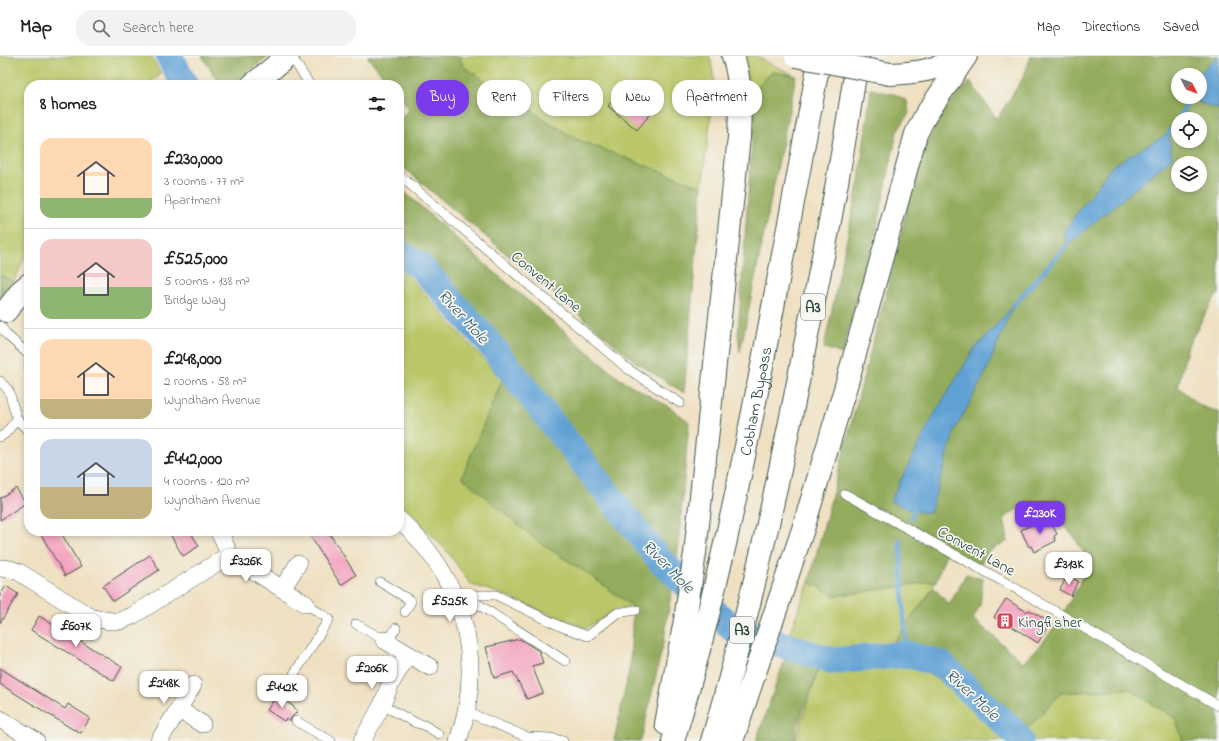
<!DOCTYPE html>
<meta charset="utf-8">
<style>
:root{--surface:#fff;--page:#f2f2f2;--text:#202124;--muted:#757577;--line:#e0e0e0;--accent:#7c3aed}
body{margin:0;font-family:"Indie Flower",sans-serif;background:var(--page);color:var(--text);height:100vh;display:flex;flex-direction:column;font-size:15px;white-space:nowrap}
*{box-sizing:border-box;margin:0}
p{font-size:13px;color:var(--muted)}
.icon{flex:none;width:22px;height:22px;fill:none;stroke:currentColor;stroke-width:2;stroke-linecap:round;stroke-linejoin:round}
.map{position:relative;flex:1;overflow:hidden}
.side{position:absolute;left:24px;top:24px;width:380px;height:456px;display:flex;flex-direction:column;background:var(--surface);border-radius:16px;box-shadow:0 2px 6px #0003}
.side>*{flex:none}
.guide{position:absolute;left:416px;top:24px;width:380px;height:36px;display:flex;gap:8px}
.needle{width:26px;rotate:132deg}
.fabs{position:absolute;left:1171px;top:12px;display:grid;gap:8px}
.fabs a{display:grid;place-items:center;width:36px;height:36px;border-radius:50%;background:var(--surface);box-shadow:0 2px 6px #0003;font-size:20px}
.price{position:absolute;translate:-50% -34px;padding:0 9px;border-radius:8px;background:#fff;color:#222;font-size:13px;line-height:26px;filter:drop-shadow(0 1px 2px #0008)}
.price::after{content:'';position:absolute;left:50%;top:24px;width:12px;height:9px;margin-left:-6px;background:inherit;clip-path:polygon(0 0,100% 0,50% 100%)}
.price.selected{background:var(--accent);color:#fff}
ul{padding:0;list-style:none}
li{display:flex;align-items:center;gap:12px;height:100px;padding:0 16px}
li+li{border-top:1px solid var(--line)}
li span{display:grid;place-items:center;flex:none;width:112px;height:80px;border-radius:12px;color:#555}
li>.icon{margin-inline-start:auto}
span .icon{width:48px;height:48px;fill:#fffc;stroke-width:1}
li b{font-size:17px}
h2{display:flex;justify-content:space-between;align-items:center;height:48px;padding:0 16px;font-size:17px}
.tag{padding:0 14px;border-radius:16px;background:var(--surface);box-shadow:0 2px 6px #0003;font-size:14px;line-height:36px}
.tag.selected{background:var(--accent);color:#fff}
header{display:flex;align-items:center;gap:24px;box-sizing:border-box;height:56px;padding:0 20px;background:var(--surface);border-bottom:1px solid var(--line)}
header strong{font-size:19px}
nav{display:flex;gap:22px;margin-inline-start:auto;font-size:14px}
.search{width:280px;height:36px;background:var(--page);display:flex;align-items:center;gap:10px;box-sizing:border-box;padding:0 14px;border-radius:16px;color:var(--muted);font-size:15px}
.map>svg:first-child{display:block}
.green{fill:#bac668;stroke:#6c824e}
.forest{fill:#93ab5c;stroke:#597448;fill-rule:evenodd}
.water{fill:#61a1d4;stroke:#406f84}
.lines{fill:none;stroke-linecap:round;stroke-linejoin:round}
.stream{stroke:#61a1d4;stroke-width:4.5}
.river{stroke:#61a1d4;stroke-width:27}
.building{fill:#f3a2bd}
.service-casing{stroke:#3e5549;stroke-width:10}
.minor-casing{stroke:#3e5549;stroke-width:18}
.primary-casing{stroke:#3e5549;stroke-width:24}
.trunk-casing{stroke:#3e5549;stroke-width:24}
.service{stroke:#fff;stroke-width:9}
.minor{stroke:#fff;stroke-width:17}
.primary{stroke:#fff;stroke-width:22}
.trunk{stroke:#fff;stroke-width:22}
.primary-bridge-casing{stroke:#3e5549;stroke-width:24;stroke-linecap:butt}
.primary-bridge{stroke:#fff;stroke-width:22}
.labels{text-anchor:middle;stroke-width:3.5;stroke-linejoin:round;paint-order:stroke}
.shield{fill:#f6f6f2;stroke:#60746d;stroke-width:1}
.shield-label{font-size:15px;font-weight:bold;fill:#1f3d34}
.street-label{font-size:16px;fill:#1f3d34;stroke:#f6f6f2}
.poi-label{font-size:16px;fill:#1f3d34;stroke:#f6f6f2;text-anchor:start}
.water-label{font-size:17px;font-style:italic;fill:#335b64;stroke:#f6f6f2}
</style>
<header>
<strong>Map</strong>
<div class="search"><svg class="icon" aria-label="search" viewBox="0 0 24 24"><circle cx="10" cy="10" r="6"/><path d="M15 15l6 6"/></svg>Search here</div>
<nav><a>Map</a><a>Directions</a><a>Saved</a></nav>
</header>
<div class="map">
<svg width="1219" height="685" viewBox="0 0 1219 685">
<rect width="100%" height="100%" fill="#f6f6f2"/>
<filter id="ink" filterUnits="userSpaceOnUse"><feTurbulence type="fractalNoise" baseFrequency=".025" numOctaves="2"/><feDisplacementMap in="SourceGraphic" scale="8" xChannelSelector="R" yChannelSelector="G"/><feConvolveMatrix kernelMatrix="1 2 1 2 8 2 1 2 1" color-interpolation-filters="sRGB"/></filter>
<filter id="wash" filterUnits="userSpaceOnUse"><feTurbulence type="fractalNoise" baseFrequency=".012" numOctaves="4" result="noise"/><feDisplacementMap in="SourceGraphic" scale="16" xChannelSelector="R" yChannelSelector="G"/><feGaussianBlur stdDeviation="0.9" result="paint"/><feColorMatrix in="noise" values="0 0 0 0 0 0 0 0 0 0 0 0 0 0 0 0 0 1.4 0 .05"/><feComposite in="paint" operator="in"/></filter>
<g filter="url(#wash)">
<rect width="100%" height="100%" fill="#efe0c1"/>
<path class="green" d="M0 0H151L161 18 148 29H29V176L27 196 14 226 0 219Z
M459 0H710L715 28 702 131 576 83 464 11Z
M741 0H757L765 5 796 20 772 16 756 31 755 48Z
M403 214 502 324 462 421 633 551 615 554 586 572C574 567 561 563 549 558 523 547 498 535 471 529L446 494 399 447V223Z
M936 525 933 532 892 588 836 598 788 581 809 526 836 540Z
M820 609 854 612 907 609 948 627 1007 685H795Z
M1130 633 1176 663 1183 685H1035L1027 673 1061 637Z"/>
<path class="forest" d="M202 0H270L230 29H220Z
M367 0H459L464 11 576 83 702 131 684 337 636 306 399 108V66L409 52 399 40V29H391Z
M1031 0H1218L1198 19H1178V41H1191V43L1210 51 1219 53V238L1215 241 1188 289 1178 331 1200 350 1219 356V685H1183L1176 663 1130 633 1061 637 1027 673C1018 663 1008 651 997 642 967 618 931 593 892 588L934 532 949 549 966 518 983 523 980 549 973 563 1023 606C1054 580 1072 542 1090 507L1075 482 1048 455 1029 445 1004 462 1008 485 989 495 979 510 946 498 936 525 836 540 809 526 896 200 916 109 945 52 970 26 997 63 1024 20ZM1178 63H1200V85H1178ZM1178 107H1200V129H1178Z
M773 16 796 20 740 296 738 278 756 31Z
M871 33 897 39 907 45 909 57 897 76 878 167 842 298 824 292 859 125Z
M399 131 486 209 620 323 671 352 689 366 677 507 663 494 472 250 418 196 399 185Z
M0 219 14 226 0 243Z
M502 324 640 496 672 531 664 584 641 685H614L630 610 633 551 591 520 536 484 462 421Z
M787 597 820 609 797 671 794 685H756Z"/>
<path class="water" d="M1218 0H1219V53L1210 51 1191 42V41H1200V19H1198Z
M1169 77 1172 102 1066 190 1064 175 1112 110Z
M1013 250 986 316 955 374 930 457 913 455 890 445 935 357 973 295Z"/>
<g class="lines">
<path class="stream" d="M1169 77 1191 42
M1013 250 1066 190
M911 462 913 455
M900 485 906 598"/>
<path class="river" d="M169 0 185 29
M399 197 419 209 485 282 658 502 733 573 833 605 906 598 941 608 1016 678 1020 685"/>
</g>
<g id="blocks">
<path class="building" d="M627 27 649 45 645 50 652 56 637 74 608 50Z
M16 432 26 447 0 464V442Z
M1048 461 1057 478 1054 480 1056 485 1034 496 1031 490 1029 491 1021 474Z
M39 475H60L81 511 65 520Z
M168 475H190L199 490 183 500Z
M307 475H328L356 519 341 529Z
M150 499 159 514 113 545 103 530Z
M1067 520 1078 525 1071 540 1060 534Z
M6 530 18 538 0 567V539Z
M1006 543 1027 556 1029 554 1050 566 1038 587 1008 568 1007 570 994 561Z
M39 560 122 611 114 625 31 574Z
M520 583 539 595 543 607 532 610 543 637 527 643 513 616 494 622 486 591Z
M0 612 65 653 68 648 90 662 81 677 74 673V674L0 628Z
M277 639 294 651V652L298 655 291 662 290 665 286 663 284 665 267 654Z"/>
</g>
</g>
<g filter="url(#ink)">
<use href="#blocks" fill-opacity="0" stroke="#3e5549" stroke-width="1"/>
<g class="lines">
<g class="service-casing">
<path id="service" d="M291 0 310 29
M399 119 628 313 680 347
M0 270 7 279 29 299
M29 299V311
M0 325 9 335 17 363 29 376
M0 381 5 378 17 363
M845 438 1008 528 1219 650
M380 526 411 545 405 556
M454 539 467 541 477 539H496L562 571 588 580 617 557 636 554
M467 541 565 605
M356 568 384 584
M387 586 396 572
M294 618 329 563 306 548
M382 649 416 667 424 669 439 678
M467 656 527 681 551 682 563 685
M296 665 331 685"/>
</g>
<g class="minor-casing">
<path id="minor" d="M399 463C462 521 487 602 458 685
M218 475 223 483 229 499 306 548
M0 512 10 513 19 516 92 562 111 565H120L132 560 229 499
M282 533 298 508
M384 584 430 611
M178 653 202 668
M0 663 36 685
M159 685 193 629
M362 685 382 649 390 629 408 598"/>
</g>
<g class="primary-casing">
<path id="primary" d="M890 18C917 17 938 14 962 0
M252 29 288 0
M6 255 22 234 29 228"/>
</g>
<g class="trunk-casing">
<g id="trunk">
<path d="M666 668 685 564 695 497 739 81C740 55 742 26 733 0"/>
<path id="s1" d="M673 685C718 538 748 387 776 235 791 157 806 79 820 0"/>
<path d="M712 685C752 550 782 412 808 274 819 221 830 168 839 115 846 77 852 38 858 0"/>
<path d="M732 685 803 473 848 323 916 78 925 60 966 0"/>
</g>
</g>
<use href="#service" class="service"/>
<use href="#minor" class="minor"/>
<use href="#primary" class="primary"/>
<use href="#trunk" class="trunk"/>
<g class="primary-bridge-casing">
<path id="primary-bridge" d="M796 0 890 18"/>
</g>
<use href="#primary-bridge" class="primary-bridge"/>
</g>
</g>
<defs>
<g id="building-square" transform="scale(0.9)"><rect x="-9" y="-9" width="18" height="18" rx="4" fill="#d1495b" stroke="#f6f6f2"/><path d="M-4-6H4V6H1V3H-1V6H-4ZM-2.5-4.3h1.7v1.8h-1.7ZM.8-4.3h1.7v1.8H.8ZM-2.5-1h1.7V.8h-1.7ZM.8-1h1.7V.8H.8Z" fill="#fff"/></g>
</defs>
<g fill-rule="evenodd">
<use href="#building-square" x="1005" y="565"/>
</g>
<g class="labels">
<g class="shield">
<rect x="801" y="238" width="24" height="26" rx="3"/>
<rect x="730" y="561" width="24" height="26" rx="3"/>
</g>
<g class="shield-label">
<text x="813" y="256">A3</text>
<text x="742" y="579">A3</text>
</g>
<g class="street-label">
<text transform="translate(547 225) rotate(40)" y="6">Convent Lane</text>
<text dy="6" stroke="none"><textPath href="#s1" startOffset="350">Cobham Bypass</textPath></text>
<text transform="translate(977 494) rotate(29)" y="6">Convent Lane</text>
</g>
<g class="poi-label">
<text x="1018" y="571">Kingfisher</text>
</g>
<g class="water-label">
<text transform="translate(464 260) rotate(48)" y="6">River Mole</text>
<text transform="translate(669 510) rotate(46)" y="6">River Mole</text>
<text transform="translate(973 638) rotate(43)" y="6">River Mole</text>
</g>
</g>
</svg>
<div class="fabs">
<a><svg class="needle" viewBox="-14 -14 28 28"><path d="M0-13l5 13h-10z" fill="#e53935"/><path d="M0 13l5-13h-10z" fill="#757577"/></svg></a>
<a><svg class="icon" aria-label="locate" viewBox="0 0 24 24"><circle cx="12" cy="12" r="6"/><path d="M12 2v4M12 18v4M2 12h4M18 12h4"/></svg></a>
<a><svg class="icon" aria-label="layers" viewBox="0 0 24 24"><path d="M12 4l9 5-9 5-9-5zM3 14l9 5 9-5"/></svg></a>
</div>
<b class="price selected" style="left:1040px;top:479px">£230K</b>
<b class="price" style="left:246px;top:527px">£326K</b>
<b class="price" style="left:1069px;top:530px">£313K</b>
<b class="price" style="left:450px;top:567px">£525K</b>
<b class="price" style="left:76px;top:592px">£607K</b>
<b class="price" style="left:372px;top:634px">£206K</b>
<b class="price" style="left:164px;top:649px">£248K</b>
<b class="price" style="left:282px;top:653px">£442K</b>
<div class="guide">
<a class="tag selected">Buy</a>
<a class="tag">Rent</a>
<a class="tag">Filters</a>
<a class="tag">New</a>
<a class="tag">Apartment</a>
</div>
<section class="side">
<h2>8 homes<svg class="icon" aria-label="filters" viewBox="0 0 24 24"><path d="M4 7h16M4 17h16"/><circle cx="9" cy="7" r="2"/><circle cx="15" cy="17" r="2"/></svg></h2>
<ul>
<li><span style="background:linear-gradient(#ffd9b3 75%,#8fb573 0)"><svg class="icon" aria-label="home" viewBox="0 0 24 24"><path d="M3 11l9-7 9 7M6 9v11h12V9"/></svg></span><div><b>£230,000</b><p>3 rooms · 77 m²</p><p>Apartment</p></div></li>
<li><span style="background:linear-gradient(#f6c9c9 60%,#8fb573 0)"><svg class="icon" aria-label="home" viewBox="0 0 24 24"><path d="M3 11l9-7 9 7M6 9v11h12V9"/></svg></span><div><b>£525,000</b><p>5 rooms · 138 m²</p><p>Bridge Way</p></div></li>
<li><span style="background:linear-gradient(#ffd9b3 75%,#c2b280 0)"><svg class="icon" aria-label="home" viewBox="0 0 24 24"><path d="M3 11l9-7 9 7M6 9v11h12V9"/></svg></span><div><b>£248,000</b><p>2 rooms · 58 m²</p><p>Wyndham Avenue</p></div></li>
<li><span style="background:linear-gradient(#c9d6e8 60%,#c2b280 0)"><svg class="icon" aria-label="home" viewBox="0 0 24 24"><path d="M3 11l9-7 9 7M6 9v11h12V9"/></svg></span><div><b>£442,000</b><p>4 rooms · 120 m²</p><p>Wyndham Avenue</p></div></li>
</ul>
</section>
</div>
